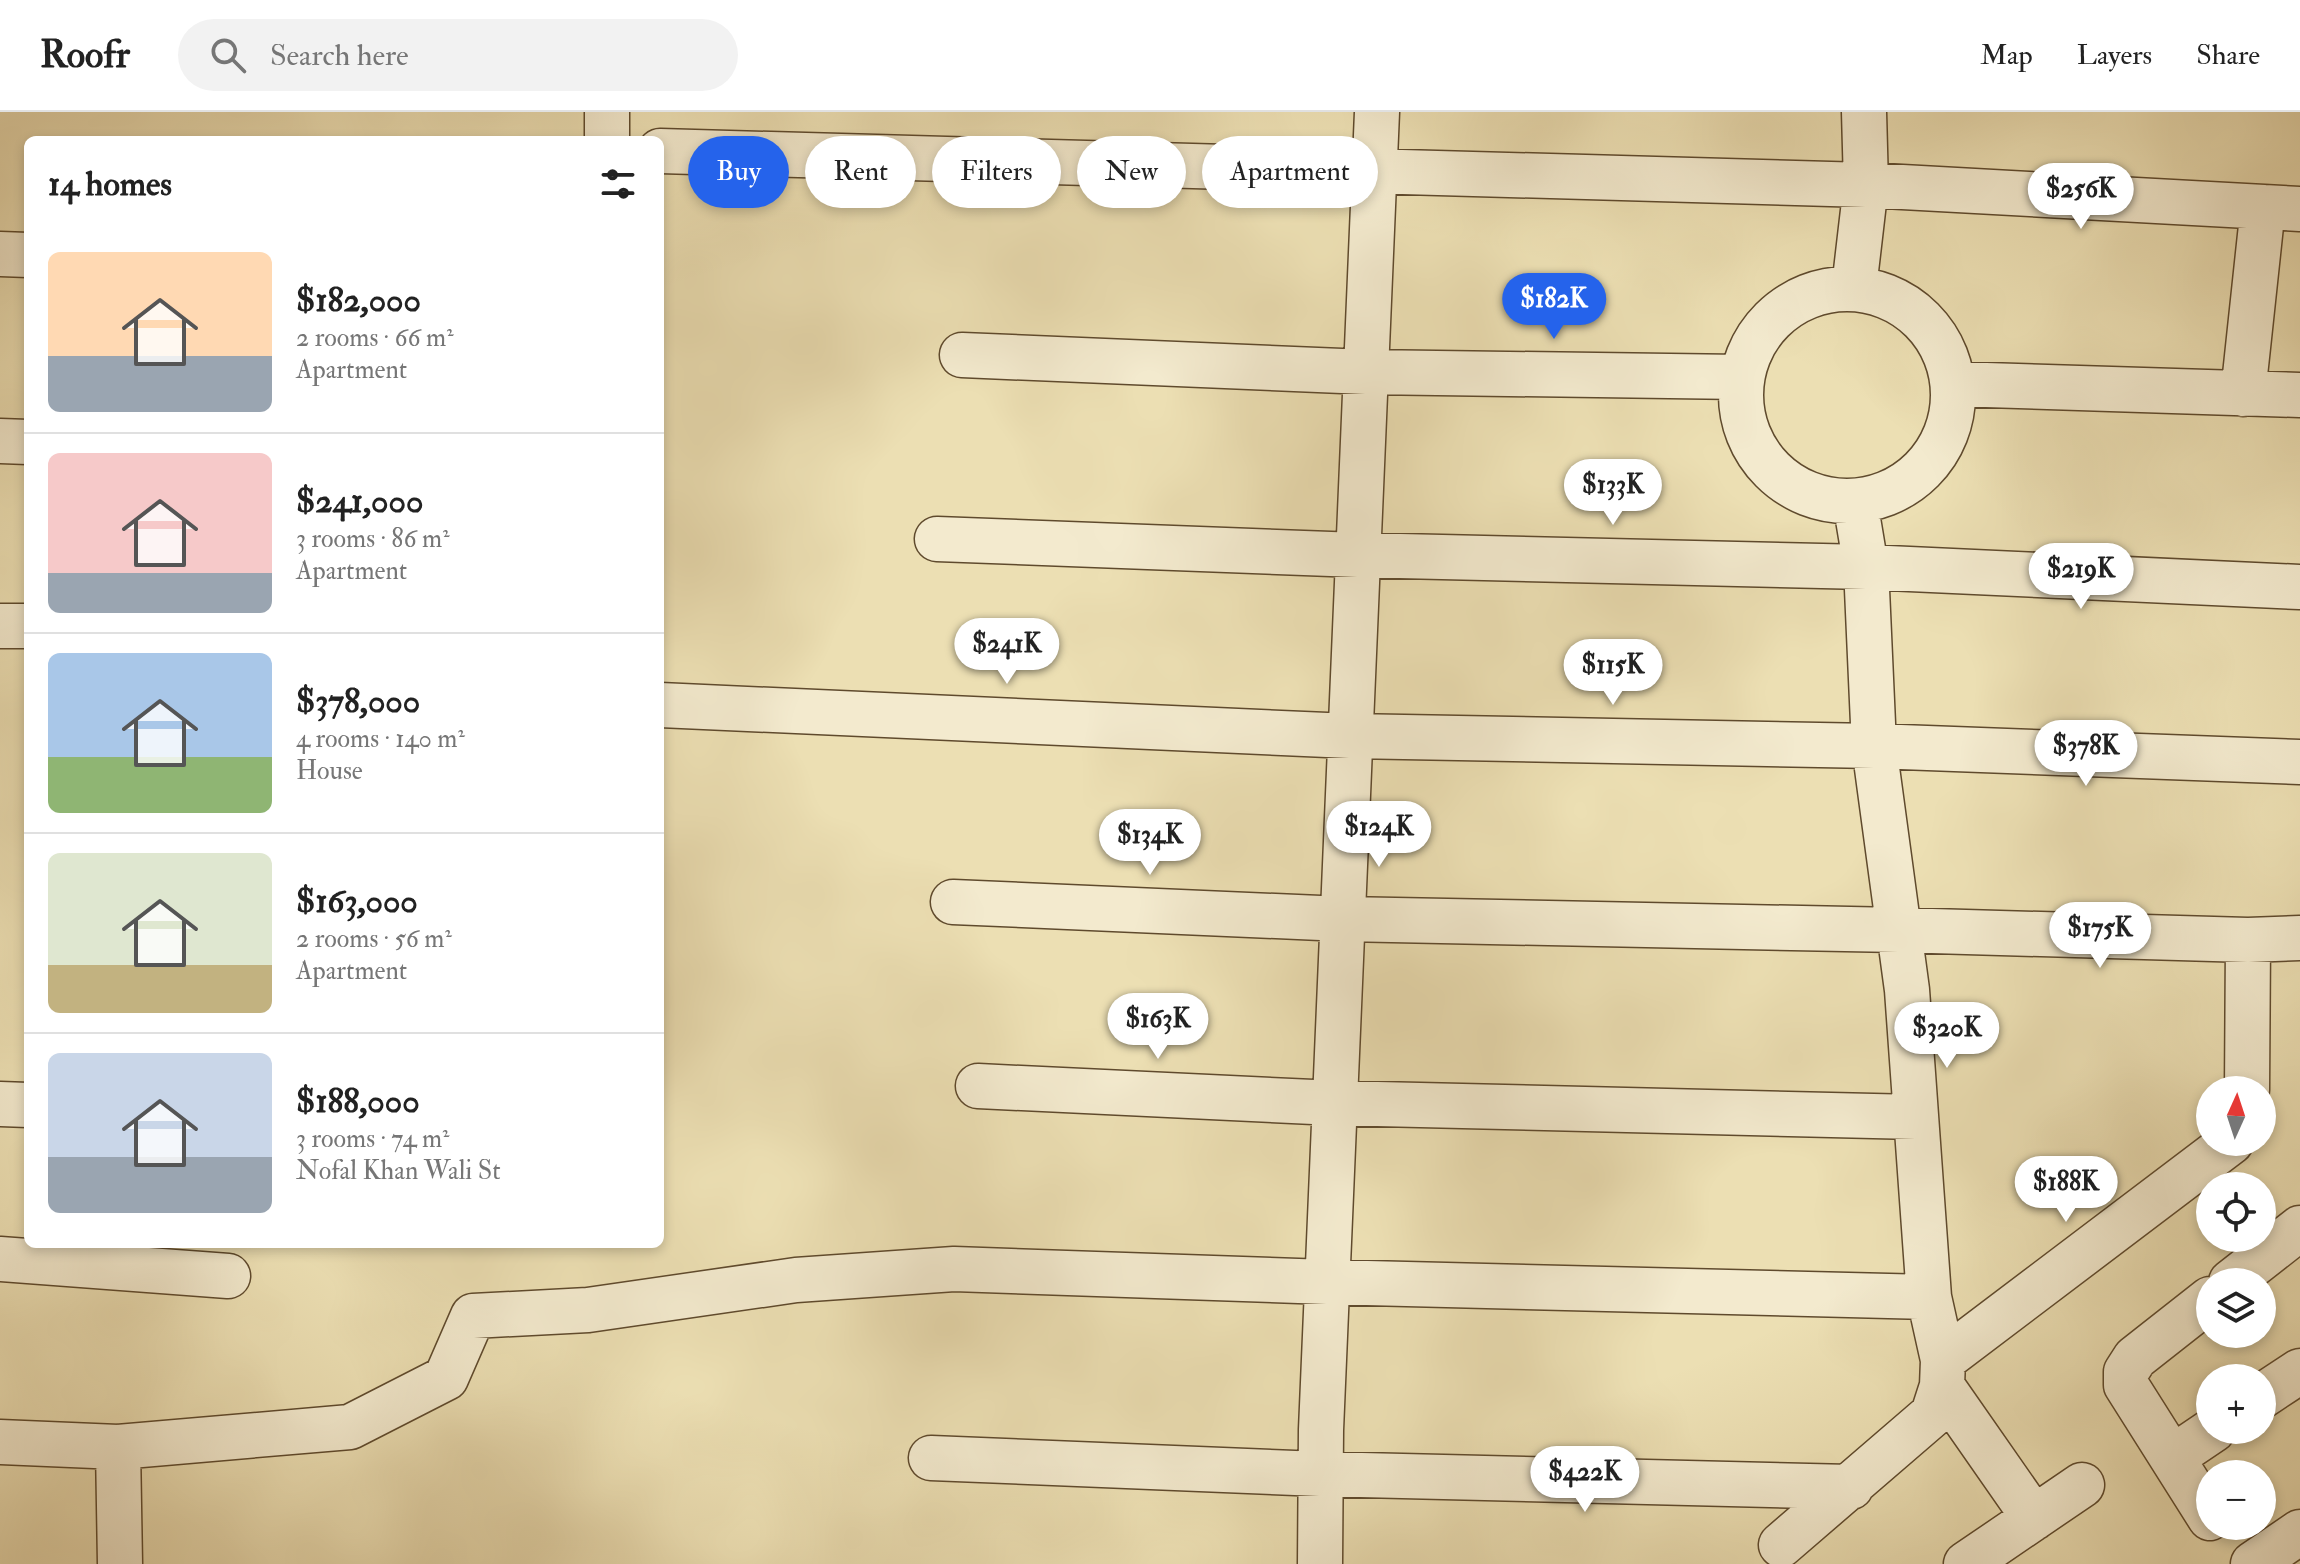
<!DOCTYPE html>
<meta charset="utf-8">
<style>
:root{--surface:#fff;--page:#f2f2f2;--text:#222;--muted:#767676;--line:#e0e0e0;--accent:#2563eb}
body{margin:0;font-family:"IM FELL Double Pica",serif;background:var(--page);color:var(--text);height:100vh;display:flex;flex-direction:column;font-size:30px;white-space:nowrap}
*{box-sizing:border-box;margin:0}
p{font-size:26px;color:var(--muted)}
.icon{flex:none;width:44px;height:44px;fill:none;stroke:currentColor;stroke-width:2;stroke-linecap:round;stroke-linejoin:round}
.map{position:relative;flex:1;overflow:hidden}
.sheet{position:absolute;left:24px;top:24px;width:640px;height:1112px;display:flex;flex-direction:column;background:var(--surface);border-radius:12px;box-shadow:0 4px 12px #0003}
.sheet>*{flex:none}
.banner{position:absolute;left:688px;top:24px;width:760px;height:72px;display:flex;gap:16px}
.needle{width:52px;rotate:3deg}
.fabs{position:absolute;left:2196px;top:964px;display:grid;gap:16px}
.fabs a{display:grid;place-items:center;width:80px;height:80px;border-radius:50%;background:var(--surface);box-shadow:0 4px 12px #0003;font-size:40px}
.price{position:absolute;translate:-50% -68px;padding:0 18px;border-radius:28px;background:#fff;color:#222;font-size:26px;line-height:52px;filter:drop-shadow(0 2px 4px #0008)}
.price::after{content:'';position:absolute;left:50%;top:48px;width:24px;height:18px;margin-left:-12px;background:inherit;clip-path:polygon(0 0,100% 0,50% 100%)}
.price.current{background:var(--accent);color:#fff}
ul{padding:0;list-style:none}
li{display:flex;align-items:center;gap:24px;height:200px;padding:0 24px}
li+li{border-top:2px solid var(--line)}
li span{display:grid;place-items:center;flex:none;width:224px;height:160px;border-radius:12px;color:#555}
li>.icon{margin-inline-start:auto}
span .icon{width:96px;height:96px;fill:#fffc;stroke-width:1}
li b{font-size:34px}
h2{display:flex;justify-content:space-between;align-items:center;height:96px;padding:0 24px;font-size:34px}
.tag{padding:0 28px;border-radius:36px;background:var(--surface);box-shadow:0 4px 12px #0003;font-size:28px;line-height:72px}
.tag.current{background:var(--accent);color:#fff}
header{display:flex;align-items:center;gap:48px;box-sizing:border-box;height:112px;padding:0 40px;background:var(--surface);border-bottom:2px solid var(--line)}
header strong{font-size:38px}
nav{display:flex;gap:44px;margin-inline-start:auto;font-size:28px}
.search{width:560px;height:72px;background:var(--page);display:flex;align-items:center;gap:20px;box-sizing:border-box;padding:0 28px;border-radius:44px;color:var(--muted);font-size:30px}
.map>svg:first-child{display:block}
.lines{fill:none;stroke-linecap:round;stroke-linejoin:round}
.minor-casing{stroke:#5f4a2d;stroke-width:47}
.minor{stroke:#f3eace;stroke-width:44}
</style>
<header>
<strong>Roofr</strong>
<div class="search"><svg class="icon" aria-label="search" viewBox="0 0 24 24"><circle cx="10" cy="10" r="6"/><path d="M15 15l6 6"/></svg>Search here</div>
<nav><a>Map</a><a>Layers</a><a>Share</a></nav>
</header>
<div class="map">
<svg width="2300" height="1452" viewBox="0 0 2300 1452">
<rect width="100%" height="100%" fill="#ecdfb3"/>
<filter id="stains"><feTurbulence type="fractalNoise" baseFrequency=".0025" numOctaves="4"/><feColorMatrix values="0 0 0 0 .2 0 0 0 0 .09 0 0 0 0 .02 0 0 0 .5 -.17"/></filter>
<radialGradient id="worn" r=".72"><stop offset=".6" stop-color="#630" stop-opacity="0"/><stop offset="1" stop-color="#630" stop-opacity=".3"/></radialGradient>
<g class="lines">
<g class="minor-casing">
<path id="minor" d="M607 28V0
M660 39 1866 73 2300 97
M0 142 28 143
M1854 176 1866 73 1864 0
M1741 283a106 106 0 1 1 212 0a106 106 0 1 1-212 0Z
M962 243 1366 260 1742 265
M1954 272 2300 283
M2243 282 2263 95
M0 329 28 330
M937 427 1358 443 1866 455 2300 475
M0 514H28
M660 593 1350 624 1874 634 2300 650
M953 790 1343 807 1898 818 2248 828 2300 826
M978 974 1335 991 1916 1005
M2247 978 2248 828
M0 992 28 993
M0 1147 228 1164
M2231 1170 2300 1116
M2210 1187 2135 1246 2126 1260V1273L2210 1406
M1943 1248 2231 1030
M1942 1274 2034 1406
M2262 1284 2300 1259
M0 1330 118 1335
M2173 1345 2213 1318
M931 1346 1320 1362 1851 1375
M1781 1433 1933 1302 1942 1274 1943 1248 1929 1185 1907 878 1874 634 1866 455 1855 389
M120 1452 118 1335 350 1315 446 1266 473 1204 588 1198 796 1168 954 1157 1327 1170 1929 1185
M1320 1452 1321 1318 1377 0
M1966 1452 2082 1373
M2253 1452 2300 1420"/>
</g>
<use href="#minor" class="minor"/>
</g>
<rect width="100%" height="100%" filter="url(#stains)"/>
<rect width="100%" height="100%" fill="url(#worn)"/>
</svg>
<div class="fabs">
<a><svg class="needle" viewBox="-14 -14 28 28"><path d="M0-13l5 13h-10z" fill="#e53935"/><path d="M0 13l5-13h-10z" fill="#767676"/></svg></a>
<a><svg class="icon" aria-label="locate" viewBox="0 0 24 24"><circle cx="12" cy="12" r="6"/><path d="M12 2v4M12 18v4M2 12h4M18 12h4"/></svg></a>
<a><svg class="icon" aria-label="layers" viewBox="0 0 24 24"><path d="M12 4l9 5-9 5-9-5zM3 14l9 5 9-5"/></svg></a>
<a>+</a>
<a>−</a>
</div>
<b class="price" style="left:2081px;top:119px">$256K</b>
<b class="price current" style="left:1554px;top:229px">$182K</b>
<b class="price" style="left:1613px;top:415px">$133K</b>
<b class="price" style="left:2081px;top:499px">$219K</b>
<b class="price" style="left:1007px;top:574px">$241K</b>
<b class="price" style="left:1613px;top:595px">$115K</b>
<b class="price" style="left:2086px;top:676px">$378K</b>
<b class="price" style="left:1379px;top:757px">$124K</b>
<b class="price" style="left:1150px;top:765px">$134K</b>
<b class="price" style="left:2100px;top:858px">$175K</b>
<b class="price" style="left:1158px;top:949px">$163K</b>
<b class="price" style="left:1947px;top:958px">$320K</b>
<b class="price" style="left:2066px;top:1112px">$188K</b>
<b class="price" style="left:1585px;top:1402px">$422K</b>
<div class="banner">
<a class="tag current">Buy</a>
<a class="tag">Rent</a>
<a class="tag">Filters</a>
<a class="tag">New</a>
<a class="tag">Apartment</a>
</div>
<section class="sheet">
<h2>14 homes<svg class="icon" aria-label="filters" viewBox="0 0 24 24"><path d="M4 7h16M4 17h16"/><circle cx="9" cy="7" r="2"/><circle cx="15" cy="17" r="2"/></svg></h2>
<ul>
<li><span style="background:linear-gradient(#ffd9b3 65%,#9aa5b1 0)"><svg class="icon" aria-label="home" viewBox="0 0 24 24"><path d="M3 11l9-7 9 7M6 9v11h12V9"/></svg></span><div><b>$182,000</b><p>2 rooms · 66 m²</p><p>Apartment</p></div></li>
<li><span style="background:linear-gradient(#f6c9c9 75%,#9aa5b1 0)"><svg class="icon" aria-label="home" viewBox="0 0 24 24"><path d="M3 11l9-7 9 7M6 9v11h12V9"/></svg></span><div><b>$241,000</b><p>3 rooms · 86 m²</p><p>Apartment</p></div></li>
<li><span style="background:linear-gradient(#a9c7e8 65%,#8fb573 0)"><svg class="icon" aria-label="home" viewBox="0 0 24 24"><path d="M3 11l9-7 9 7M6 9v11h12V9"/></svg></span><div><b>$378,000</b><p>4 rooms · 140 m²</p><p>House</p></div></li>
<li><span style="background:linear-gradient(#dfe7d0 70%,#c2b280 0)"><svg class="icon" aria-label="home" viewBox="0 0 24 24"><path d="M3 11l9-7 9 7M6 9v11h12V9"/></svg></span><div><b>$163,000</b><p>2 rooms · 56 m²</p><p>Apartment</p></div></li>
<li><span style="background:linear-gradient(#c9d6e8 65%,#9aa5b1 0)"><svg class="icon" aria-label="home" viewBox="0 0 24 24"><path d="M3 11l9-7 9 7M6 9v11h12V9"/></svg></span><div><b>$188,000</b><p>3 rooms · 74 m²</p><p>Nofal Khan Wali St</p></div></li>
</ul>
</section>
</div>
